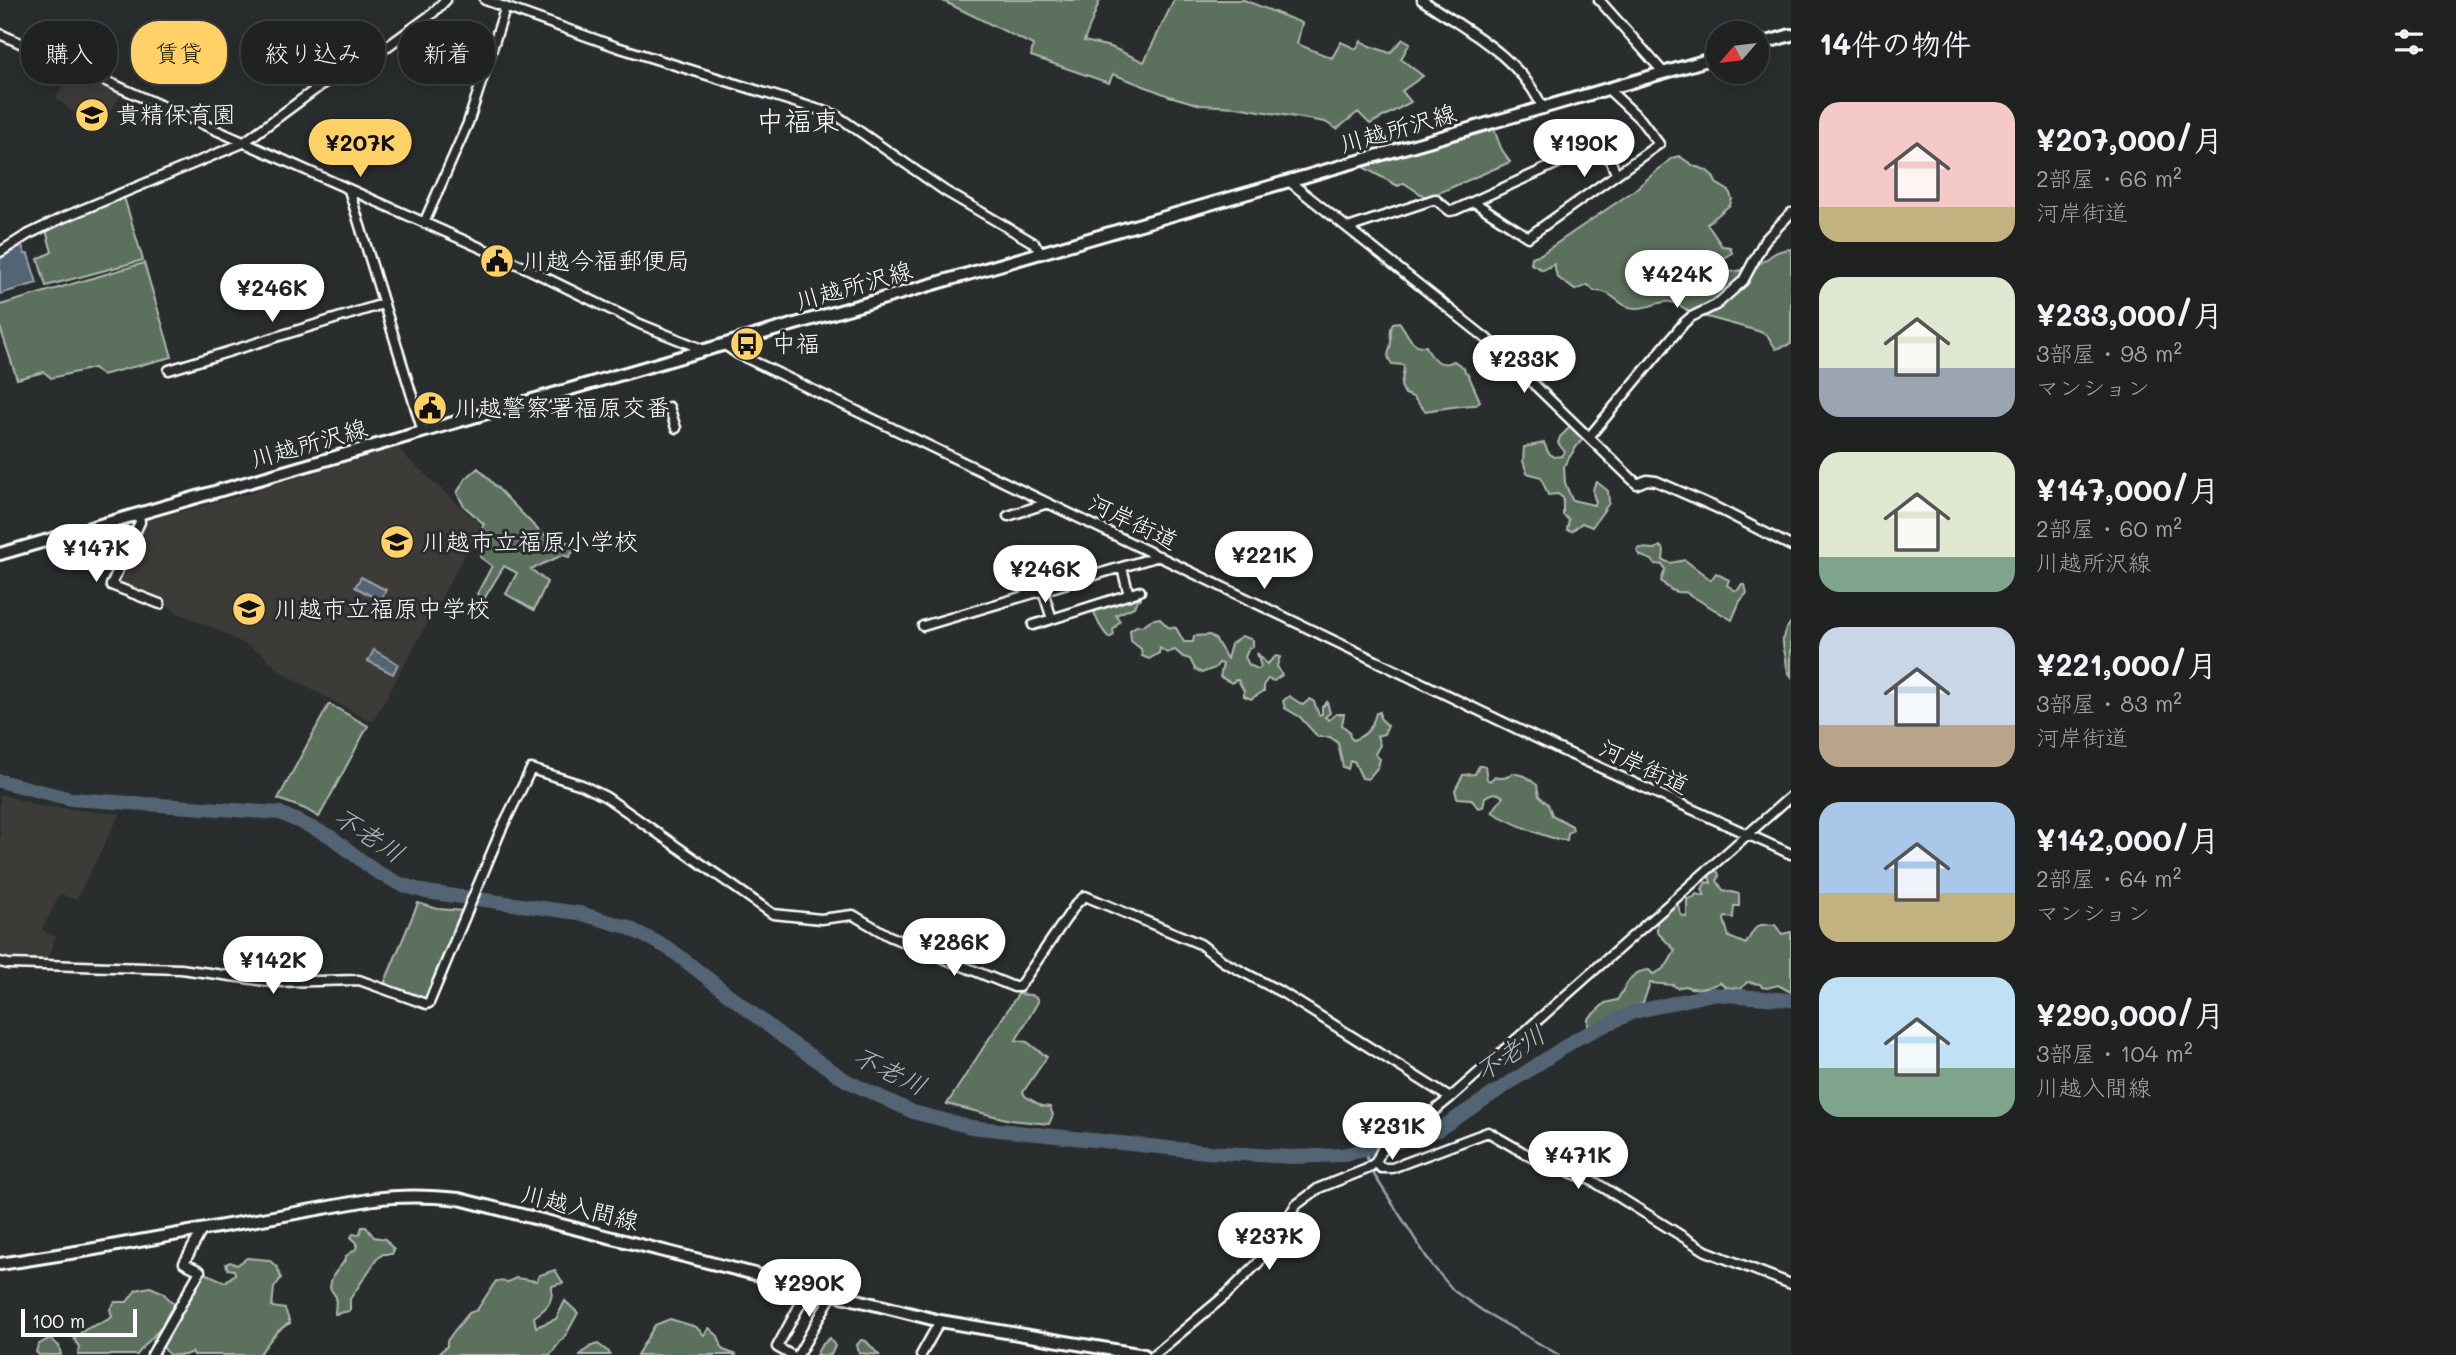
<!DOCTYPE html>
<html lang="ja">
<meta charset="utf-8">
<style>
:root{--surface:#202222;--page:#282a2a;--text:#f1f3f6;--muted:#a2a4a5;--line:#3d3f40;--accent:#ffd166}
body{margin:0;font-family:Mali,"Klee One",sans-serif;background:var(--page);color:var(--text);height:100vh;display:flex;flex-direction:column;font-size:26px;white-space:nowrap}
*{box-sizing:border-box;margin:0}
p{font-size:23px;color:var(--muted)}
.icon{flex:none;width:38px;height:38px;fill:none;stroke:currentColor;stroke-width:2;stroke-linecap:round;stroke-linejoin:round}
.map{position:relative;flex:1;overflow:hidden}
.drawer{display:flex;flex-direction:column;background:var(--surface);width:665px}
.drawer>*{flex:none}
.hud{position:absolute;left:21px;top:21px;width:665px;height:63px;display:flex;gap:14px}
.needle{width:46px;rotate:242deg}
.tools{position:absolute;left:1706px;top:21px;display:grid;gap:14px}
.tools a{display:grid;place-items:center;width:63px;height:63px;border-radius:50%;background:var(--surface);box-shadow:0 4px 18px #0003,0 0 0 2px var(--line);font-size:35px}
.scale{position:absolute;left:21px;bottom:18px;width:116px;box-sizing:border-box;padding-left:7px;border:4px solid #fff;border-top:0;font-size:19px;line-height:24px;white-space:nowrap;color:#fff;-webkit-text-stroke:5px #2a2d2e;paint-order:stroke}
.price{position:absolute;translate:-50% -60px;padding:0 16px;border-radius:24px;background:#fff;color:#222;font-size:23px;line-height:46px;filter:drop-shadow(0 2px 4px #0008)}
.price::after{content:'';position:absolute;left:50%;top:42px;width:21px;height:16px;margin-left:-10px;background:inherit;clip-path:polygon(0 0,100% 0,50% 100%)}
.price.current{background:var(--accent);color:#111}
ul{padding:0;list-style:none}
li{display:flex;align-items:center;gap:21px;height:175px;padding:0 28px}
li span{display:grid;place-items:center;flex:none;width:196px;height:140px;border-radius:21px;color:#555}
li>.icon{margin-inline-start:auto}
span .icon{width:84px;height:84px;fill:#fffc;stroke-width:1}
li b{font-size:30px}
h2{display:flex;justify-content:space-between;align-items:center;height:84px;padding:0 28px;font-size:30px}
.tag{padding:0 24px;border-radius:28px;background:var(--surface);box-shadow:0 4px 18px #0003,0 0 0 2px var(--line);font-size:24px;line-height:63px}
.tag.current{background:var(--accent);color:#111}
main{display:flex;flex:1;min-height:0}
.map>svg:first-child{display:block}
.built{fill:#3d3a38}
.green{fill:#5b715d;stroke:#adb8ae;stroke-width:2}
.water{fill:#536575;stroke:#98a3ac;stroke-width:2}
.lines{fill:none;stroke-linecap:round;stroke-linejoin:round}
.stream{stroke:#98a3ac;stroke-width:2.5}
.river{stroke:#536575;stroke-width:14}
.minor-casing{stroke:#fff;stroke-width:13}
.major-casing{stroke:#fff;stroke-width:16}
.minor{stroke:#2a2d2e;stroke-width:8}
.major{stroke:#2a2d2e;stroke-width:10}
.labels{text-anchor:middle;stroke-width:6;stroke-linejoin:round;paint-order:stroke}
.poi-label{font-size:24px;fill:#fff;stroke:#2a2d2e;text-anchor:start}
.street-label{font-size:24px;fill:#fff;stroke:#2a2d2e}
.water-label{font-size:26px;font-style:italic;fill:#b2bac1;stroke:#2a2d2e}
.quarter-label{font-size:28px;fill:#fff;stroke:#2a2d2e}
</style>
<main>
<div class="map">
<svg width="1791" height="1355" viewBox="0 0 1791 1355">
<rect width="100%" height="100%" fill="#2a2d2e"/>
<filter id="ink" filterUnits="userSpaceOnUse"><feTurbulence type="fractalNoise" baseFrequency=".0143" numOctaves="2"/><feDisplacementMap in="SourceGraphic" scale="14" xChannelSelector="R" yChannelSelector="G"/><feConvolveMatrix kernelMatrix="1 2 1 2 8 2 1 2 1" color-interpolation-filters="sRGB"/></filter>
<g filter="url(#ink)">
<path class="built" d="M72 69 121 95 97 132 56 98Z
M399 447 405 456 481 525 374 720 370 721 300 683 276 668 263 654 216 629 176 612 162 601 117 584 116 581 145 521 250 493 258 491V489Z
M0 794 40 806 120 814 76 900 60 894 42 930 56 937 46 962 0 959Z"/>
<path class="green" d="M941 0H1100L1084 41 1111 47 1144 62 1174 0H1244L1302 23 1297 44 1332 58 1341 42 1356 49 1361 41 1370 46 1390 53 1403 39 1410 43 1401 59 1423 76 1402 91 1411 102 1370 124 1358 112 1337 129 1325 122 1236 107 1201 105 1169 96 1113 74 1109 83 1031 56 1033 45Z
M1494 129 1501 148 1510 162 1427 198 1404 183 1398 186 1363 167Z
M1620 129 1626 141 1605 150 1600 140Z
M1679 156 1694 166 1706 170 1713 176 1716 183 1729 191 1732 199 1730 205 1707 224 1722 246 1730 247 1732 253 1725 258 1718 256 1711 261 1654 267 1649 270 1648 277C1664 285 1681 275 1697 274 1716 272 1739 274 1757 265 1771 258 1773 250 1791 249V344L1776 349 1767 335 1758 331 1689 312C1666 291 1657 309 1635 308 1617 307 1614 290 1594 291L1588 285 1575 290 1557 277 1554 264 1543 270 1531 264 1532 257 1541 254 1632 192 1672 158Z
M124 197 143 260 46 286 38 259 52 252 46 230Z
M144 263 172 357 102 375 94 368 51 378 44 372 17 379 0 327V305Z
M1399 322C1408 332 1410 348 1426 346 1431 359 1441 368 1454 361L1464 368 1465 372 1468 374 1480 401 1476 405C1458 405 1442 409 1425 411L1413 397 1405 394 1401 386 1404 368 1403 365 1392 364C1384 354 1391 352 1391 341 1391 333 1389 331 1393 323Z
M1571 426 1583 439C1574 448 1571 456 1564 466L1565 483 1572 500 1594 505 1596 502C1593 495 1591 488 1597 482L1608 491 1609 503 1592 527 1582 523 1572 531 1567 530 1569 520 1563 515V498L1558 494 1548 495 1541 477 1527 473 1523 461 1524 447 1544 443 1548 452 1553 457 1562 456 1565 452 1558 443 1560 437Z
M478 468 543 535 553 532 559 535 563 541 571 543 574 550 569 557 563 555 531 569 547 582 534 610 506 594 517 573 504 566 484 599 477 594 492 566 480 557 484 549 477 537 484 524 464 506 457 493 465 479Z
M1660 546 1664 550 1663 560 1670 563 1685 560 1711 580 1716 573 1729 580 1727 585 1734 590H1738L1741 585H1745L1747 593 1740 601 1732 620 1685 592C1675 594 1667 588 1661 581L1665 570 1663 565 1655 564 1652 560 1641 556 1637 551 1639 548 1655 549Z
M1118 594H1140L1141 599 1137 600 1134 607 1116 615 1120 621 1113 630 1114 635 1109 638C1101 629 1096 621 1093 608Z
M1159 618 1168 627 1176 628 1184 642H1193L1194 636 1210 635 1216 640 1227 659 1231 644 1242 636 1253 640V647L1249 648 1245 657 1249 665 1258 669 1261 667 1257 653 1267 664 1276 656 1280 657 1277 666 1282 675 1274 681 1268 679 1264 684V691L1251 699 1244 696V691L1238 680H1235L1232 683 1220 677 1223 664 1219 663 1215 668 1202 673 1195 669 1190 659 1183 657 1175 650 1167 653 1160 648 1159 653 1149 659 1142 656 1141 649 1131 641 1130 630 1138 625 1142 626 1151 620Z
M1791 622V676C1784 667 1788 663 1785 654 1781 641 1782 634 1791 622Z
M1289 696 1303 705 1310 699 1314 702 1319 715 1322 714V707L1327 702 1330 713 1325 717 1329 720 1336 714H1344L1342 725 1349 731 1350 737 1353 740C1367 735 1372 728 1376 713L1380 712V718L1388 726 1384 734 1377 736 1380 745 1375 754 1380 759 1378 767 1368 779 1362 778 1354 761H1350L1348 769 1343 767 1338 743 1330 737H1318L1300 717 1285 708 1283 701Z
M329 704 368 726 319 817 305 809 278 799Z
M1479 766H1485L1487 779 1490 781 1494 777C1501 779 1507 779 1513 773L1525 776 1537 785 1539 796 1548 804 1552 815 1572 826 1573 830 1568 833 1567 840C1551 841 1507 821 1492 812L1503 797C1496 791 1492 793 1485 797L1483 807 1478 808 1471 799 1457 798 1455 790 1463 775 1475 774Z
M1713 870 1718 872 1719 876 1717 881 1723 890 1739 894V906H1734L1733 918 1725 917 1724 920 1729 937 1746 944C1755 927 1755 923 1775 925L1782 934 1791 932V992L1778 985 1767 988 1762 987 1760 984 1747 982 1741 989 1725 987 1720 982C1710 988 1695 991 1685 986L1677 988 1673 985 1650 983 1643 1003C1632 1008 1627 1007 1625 1020L1621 1022 1613 1020 1608 1021 1607 1027 1600 1030 1596 1026H1588V1019L1605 1003 1617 1000C1626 987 1629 971 1649 970L1653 974C1666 970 1670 961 1675 950L1657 932C1657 912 1657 922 1667 910 1670 907 1672 904 1674 902H1677L1681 915 1687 917V899L1694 897 1696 894 1705 896 1702 889 1706 882 1711 883 1709 875Z
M418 903 438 909 464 911 428 998 424 999 384 984Z
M1018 994 1031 995 1038 999V1002L1016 1040 1027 1042 1047 1057 1023 1092 1025 1096 1042 1106 1050 1107 1053 1115 1049 1124 1010 1120 947 1104Z
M362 1227H366L374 1237 385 1239 394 1250 392 1254H383L377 1259 350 1299V1311L335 1314 336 1297 330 1288C331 1269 344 1268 346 1256L356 1249 357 1243 351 1237 353 1234 359 1235Z
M247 1258 269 1260 277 1267 281 1278 274 1288 272 1307 285 1309 290 1323C277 1329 267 1344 259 1355H194L192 1352 185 1355H169L161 1344 203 1272 225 1282 235 1274 234 1270 228 1269 226 1264 230 1262 237 1265Z
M555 1270 563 1283 552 1286C553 1303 547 1308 534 1317L536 1327 556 1319 565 1301 578 1313 567 1333 550 1355H437L447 1346V1341L454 1331 469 1313 477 1310 496 1281 508 1282 516 1278 536 1281 540 1275Z
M150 1287 162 1292 175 1305C167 1311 166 1321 160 1329 152 1338 144 1345 137 1355H78L79 1347 74 1339C89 1323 98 1327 112 1317L110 1309 115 1302H127L136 1290Z
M670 1319 696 1327 704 1335 709 1328 718 1336 723 1350 737 1355H637L655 1325Z
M50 1338 59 1346 61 1355H39L36 1352 38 1345Z
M830 1338 835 1346 831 1355H816L821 1346Z
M861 1340 866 1341 879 1355 859 1353 857 1345Z
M598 1344 609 1352 610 1355H580L591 1346Z"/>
<path class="water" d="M22 245 25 254H28L37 283 0 294V259Z
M361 577 386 590 381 601 355 587Z
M374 650 398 664 393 674 368 661Z"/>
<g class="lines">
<path class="stream" d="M1366 1149 1368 1164
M1371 1170 1431 1264 1454 1291 1483 1311 1559 1355"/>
<path class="river" d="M0 781 71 799 280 813 330 836 375 871 400 884 426 892 579 913 627 927 670 949 783 1037 847 1081 913 1112 971 1127 1206 1152 1293 1157 1341 1155 1387 1145 1438 1130 1578 1038 1634 1012 1712 994 1791 1000"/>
<g class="minor-casing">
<path id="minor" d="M485 0 617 47 836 115 945 191 1034 243 1042 254
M1422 0C1465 29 1522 58 1543 109
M1599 0 1664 73
M0 34 524 267 640 324 707 351
M1290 182 1487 339 1637 484 1647 480 1656 481 1715 507 1791 546
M349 190 423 432
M1474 202 1528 237 1659 144 1640 119 1609 90
M424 223 468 123 505 9
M1348 228 1435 199 1450 211 1455 210 1599 144 1603 145 1616 173
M0 252 27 235 62 218 243 143 324 83 359 65 388 46 432 14 446 0
M726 346 738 354 1559 749 1791 854
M169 370 383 304
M669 407 676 428
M1589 437 1684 323 1691 317 1716 305 1743 281 1765 240 1791 213
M139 514 140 522 111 585 160 604
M1008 516 1048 503
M1122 568 1129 595
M1043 591 1052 619
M1033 625 1140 591
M923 626 1159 556
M0 962 8 964 181 969 273 982 359 980 426 1004 429 1003 501 830 531 769 582 785 606 797 773 914 821 919 853 915 889 936 1014 987H1019L1076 904 1085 896 1200 944 1224 962 1283 993 1450 1098
M1376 1162 1381 1168H1392L1488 1132 1533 1158 1593 1181 1706 1251 1791 1284
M152 1355 200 1271 184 1263 202 1230
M791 1355 777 1347 809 1288
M798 1355 833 1293
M921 1355 940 1321
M1154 1355 1227 1294 1258 1263 1296 1205 1319 1188 1367 1169 1376 1162 1392 1128 1434 1111 1450 1098 1791 796"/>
</g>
<g class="major-casing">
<path id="major" d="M1757 45 1791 35
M0 554 1718 57
M0 1264 89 1250 374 1199C404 1195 430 1196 459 1199L940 1321 1144 1355"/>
</g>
<use href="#minor" class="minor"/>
<use href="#major" class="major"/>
</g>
</g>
<defs>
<g id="school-disc" transform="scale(1.75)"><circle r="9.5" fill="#ffd166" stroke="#2a2d2e"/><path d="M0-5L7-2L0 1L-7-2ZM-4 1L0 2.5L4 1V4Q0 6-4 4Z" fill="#111"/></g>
<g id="civic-disc" transform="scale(1.75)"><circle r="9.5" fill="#ffd166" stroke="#2a2d2e"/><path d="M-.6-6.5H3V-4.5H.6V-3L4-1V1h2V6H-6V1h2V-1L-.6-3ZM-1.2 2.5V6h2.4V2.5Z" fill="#111"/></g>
<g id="bus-disc" transform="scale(1.75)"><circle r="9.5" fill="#ffd166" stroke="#2a2d2e"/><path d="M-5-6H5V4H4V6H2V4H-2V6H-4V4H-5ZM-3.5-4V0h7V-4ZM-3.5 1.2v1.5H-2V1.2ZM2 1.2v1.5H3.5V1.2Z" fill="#111"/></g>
</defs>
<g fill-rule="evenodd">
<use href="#school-disc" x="92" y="115"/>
<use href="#civic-disc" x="497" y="261"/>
<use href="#bus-disc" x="747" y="344"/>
<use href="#civic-disc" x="430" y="408"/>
<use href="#school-disc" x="397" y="542"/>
<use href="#school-disc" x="249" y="609"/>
</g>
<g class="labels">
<g class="poi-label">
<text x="116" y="123">貴精保育園</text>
<text x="522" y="269">川越今福郵便局</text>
<text x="772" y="352">中福</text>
<text x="454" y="416">川越警察署福原交番</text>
<text x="422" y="550">川越市立福原小学校</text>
<text x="274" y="617">川越市立福原中学校</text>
</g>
<g class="street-label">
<text transform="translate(1398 129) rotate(-16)" y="8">川越所沢線</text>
<text transform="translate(854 286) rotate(-16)" y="8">川越所沢線</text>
<text transform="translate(309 444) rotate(-16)" y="8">川越所沢線</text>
<text transform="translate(1133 522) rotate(26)" y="8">河岸街道</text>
<text transform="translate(1644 767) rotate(25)" y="8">河岸街道</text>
<text transform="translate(580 1208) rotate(14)" y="8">川越入間線</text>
</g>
<g class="water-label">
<text transform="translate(369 835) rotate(33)" y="9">不老川</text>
<text transform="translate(1510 1053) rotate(-33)" y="9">不老川</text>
<text transform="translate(890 1071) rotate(26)" y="9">不老川</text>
</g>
<g class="quarter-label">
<text x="798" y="131">中福東</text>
</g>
</g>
</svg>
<div class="tools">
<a><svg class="needle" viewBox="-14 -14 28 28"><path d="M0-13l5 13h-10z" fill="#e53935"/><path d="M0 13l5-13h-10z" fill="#a2a4a5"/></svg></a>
</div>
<div class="scale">100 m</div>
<b class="price current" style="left:360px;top:179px">¥207K</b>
<b class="price" style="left:1584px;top:179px">¥190K</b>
<b class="price" style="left:1677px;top:310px">¥424K</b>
<b class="price" style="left:272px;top:324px">¥246K</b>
<b class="price" style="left:1524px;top:395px">¥233K</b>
<b class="price" style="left:96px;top:584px">¥147K</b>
<b class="price" style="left:1264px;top:591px">¥221K</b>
<b class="price" style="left:1045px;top:605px">¥246K</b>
<b class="price" style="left:954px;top:978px">¥286K</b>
<b class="price" style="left:273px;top:996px">¥142K</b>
<b class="price" style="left:1392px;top:1162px">¥231K</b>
<b class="price" style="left:1578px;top:1191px">¥471K</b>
<b class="price" style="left:1269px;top:1272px">¥237K</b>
<b class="price" style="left:809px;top:1319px">¥290K</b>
<div class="hud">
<a class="tag">購入</a>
<a class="tag current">賃貸</a>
<a class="tag">絞り込み</a>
<a class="tag">新着</a>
</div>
</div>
<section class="drawer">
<h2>14件の物件<svg class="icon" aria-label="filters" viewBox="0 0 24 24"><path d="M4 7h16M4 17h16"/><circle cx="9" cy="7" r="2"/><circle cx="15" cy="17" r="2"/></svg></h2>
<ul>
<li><span style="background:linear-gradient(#f6c9c9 75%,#c2b280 0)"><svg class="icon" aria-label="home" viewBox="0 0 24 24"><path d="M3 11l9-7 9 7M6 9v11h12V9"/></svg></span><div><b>¥207,000/月</b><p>2部屋 · 66 m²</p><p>河岸街道</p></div></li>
<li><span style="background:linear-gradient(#dfe7d0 65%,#9aa5b1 0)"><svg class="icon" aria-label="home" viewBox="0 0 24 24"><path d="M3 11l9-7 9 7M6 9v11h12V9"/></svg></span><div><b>¥233,000/月</b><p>3部屋 · 98 m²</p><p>マンション</p></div></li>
<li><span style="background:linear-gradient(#dfe7d0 75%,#7fa58c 0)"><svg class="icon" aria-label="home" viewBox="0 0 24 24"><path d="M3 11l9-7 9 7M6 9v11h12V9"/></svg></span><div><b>¥147,000/月</b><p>2部屋 · 60 m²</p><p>川越所沢線</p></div></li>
<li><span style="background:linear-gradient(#c9d6e8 70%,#b9a48a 0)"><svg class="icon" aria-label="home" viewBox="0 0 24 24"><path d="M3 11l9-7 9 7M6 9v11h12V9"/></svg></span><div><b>¥221,000/月</b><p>3部屋 · 83 m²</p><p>河岸街道</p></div></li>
<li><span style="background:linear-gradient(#a9c7e8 65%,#c2b280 0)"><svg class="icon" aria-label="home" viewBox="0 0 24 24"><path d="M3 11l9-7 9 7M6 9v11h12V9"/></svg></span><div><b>¥142,000/月</b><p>2部屋 · 64 m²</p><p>マンション</p></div></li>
<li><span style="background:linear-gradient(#bfe0f5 65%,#7fa58c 0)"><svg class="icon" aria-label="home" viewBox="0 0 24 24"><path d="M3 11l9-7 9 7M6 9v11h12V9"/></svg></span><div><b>¥290,000/月</b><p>3部屋 · 104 m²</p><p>川越入間線</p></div></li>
</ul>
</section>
</main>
